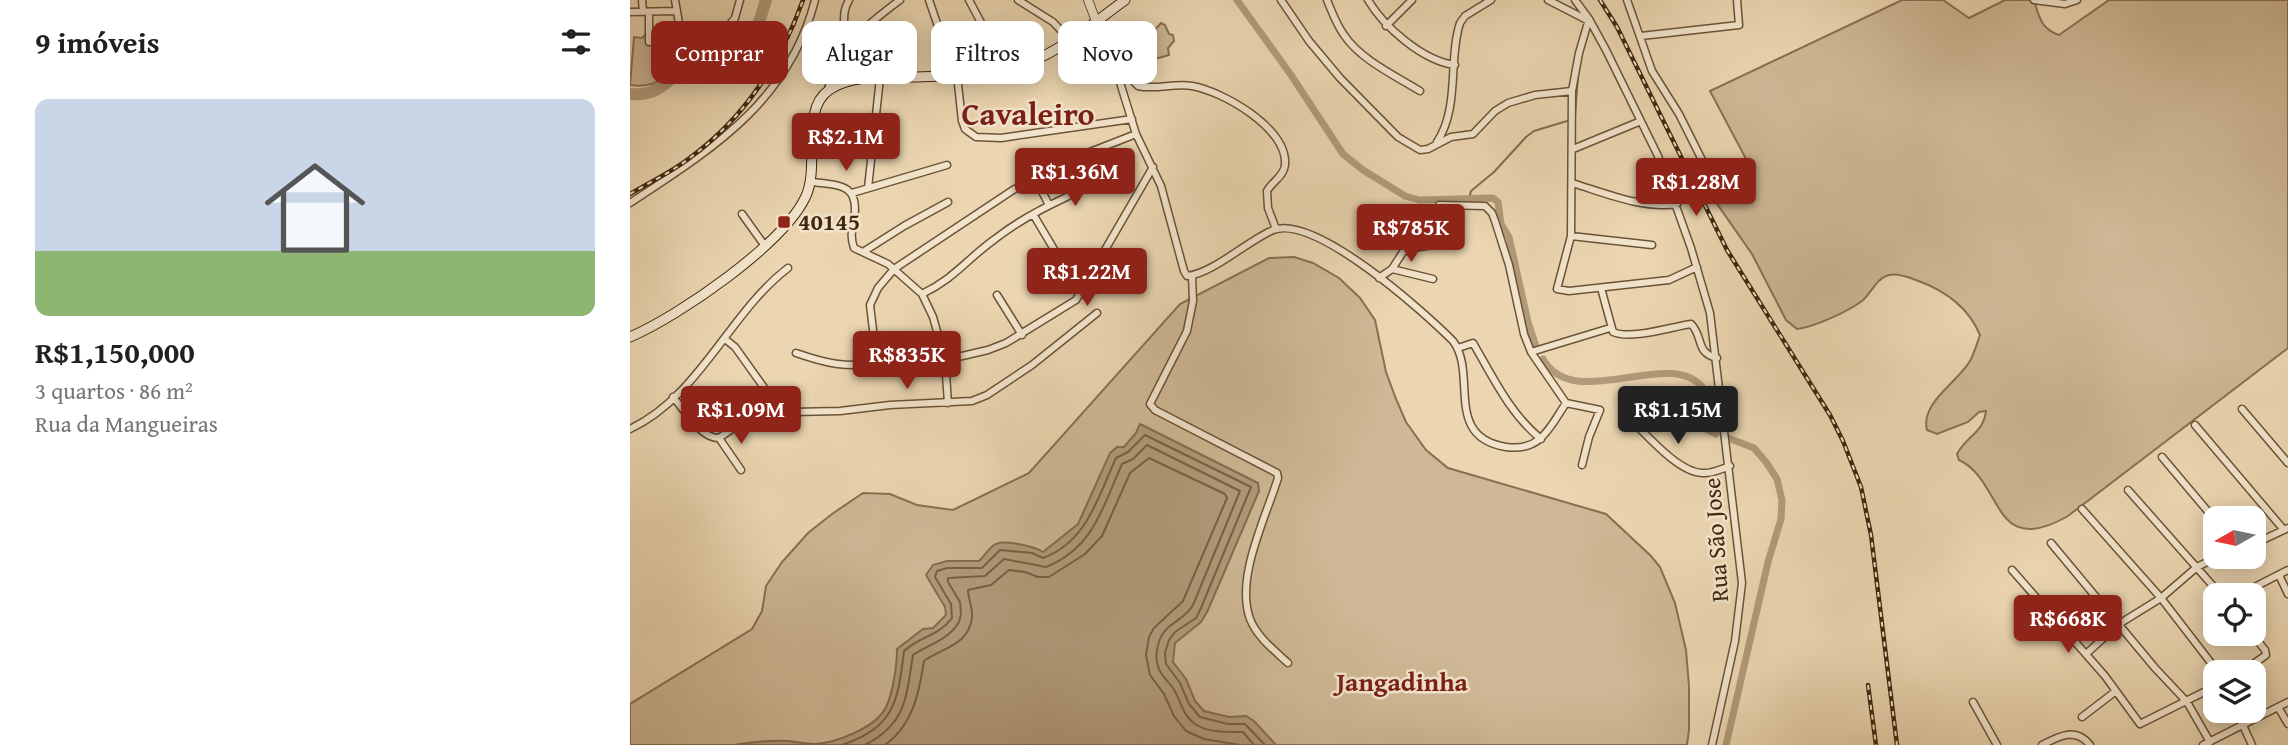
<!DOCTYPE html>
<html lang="pt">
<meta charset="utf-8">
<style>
:root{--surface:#fff;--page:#f2f2f2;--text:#202124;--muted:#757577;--accent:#8f2418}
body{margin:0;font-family:"Gentium Book Plus",serif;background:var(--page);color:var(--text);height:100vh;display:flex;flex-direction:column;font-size:26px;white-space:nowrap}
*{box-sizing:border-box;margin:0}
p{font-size:23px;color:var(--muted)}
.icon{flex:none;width:38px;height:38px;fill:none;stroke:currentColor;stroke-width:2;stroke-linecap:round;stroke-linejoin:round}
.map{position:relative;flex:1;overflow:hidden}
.drawer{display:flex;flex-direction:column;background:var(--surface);width:630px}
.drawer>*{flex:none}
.hud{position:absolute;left:21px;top:21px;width:665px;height:63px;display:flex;gap:14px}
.needle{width:46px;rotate:261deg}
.controls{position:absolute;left:1573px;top:506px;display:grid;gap:14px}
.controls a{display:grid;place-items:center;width:63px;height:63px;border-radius:14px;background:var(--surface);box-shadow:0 4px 18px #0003;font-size:35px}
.price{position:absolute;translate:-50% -60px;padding:0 16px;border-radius:7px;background:var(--accent);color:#fff;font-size:23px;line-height:46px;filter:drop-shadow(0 2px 4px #0008)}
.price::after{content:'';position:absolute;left:50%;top:42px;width:21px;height:16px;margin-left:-10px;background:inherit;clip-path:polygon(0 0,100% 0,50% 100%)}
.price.selected{background:#222;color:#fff}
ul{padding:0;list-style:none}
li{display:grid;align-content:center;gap:14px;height:371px;padding:0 35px}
li span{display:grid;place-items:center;height:217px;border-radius:14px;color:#555}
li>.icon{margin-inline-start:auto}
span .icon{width:126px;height:126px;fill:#fffc;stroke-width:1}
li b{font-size:30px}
h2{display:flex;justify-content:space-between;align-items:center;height:84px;padding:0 35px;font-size:30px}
.chip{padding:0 24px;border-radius:14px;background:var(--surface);box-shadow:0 4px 18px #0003;font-size:24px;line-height:63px}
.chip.selected{background:var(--accent);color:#fff}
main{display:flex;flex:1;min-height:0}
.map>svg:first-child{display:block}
.green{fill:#ceb895;stroke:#877051;stroke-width:2}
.water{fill:#b19a79;stroke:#846c4e;stroke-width:2}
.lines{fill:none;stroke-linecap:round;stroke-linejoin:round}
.shore{stroke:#786043;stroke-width:2}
.stream{stroke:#846c4e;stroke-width:2}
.canal{stroke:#b19a79;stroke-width:7}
.river{stroke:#b19a79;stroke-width:12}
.minor-casing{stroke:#6b5336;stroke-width:9}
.tertiary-casing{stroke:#6b5336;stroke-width:10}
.secondary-casing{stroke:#40270d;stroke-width:11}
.minor{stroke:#f2e4cc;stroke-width:6}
.tertiary{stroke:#f2e4cc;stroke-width:8}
.secondary{stroke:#f2e4cc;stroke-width:9}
.rail-casing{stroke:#40270d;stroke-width:4.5}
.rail{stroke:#f2e4cc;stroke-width:2;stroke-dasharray:5;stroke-linecap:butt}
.poi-dot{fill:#8f2418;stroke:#f2e4cc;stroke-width:2.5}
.labels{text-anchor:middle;stroke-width:5;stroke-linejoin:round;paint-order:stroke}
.poi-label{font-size:24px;font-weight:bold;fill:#40270d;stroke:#f2e4cc;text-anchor:start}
.street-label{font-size:24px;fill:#40270d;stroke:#f2e4cc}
.neighbourhood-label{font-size:26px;font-weight:bold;fill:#7a1f14;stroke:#f2e4cc}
.district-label{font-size:32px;font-weight:bold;fill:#7a1f14;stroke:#f2e4cc}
</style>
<main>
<section class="drawer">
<h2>9 imóveis<svg class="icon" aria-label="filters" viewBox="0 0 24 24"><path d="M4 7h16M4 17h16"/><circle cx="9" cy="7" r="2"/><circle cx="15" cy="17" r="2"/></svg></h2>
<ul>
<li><span style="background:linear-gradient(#c9d6e8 70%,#8fb573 0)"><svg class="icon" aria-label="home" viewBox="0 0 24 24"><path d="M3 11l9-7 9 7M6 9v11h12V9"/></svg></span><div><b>R$1,150,000</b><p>3 quartos · 86 m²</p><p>Rua da Mangueiras</p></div></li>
</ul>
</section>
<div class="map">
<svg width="1658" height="745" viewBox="0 0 1658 745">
<rect width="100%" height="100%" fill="#ebd6b1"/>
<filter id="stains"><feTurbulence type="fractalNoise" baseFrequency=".00286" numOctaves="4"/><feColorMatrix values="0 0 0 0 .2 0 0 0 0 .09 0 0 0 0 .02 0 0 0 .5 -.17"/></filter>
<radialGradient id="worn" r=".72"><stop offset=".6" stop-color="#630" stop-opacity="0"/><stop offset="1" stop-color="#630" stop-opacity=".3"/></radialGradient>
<path class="green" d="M1272 0H1313L1339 18 1375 0H1404C1409 17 1411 29 1429 35L1479 0H1658V348L1438 516C1361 560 1374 481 1329 460L1327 454C1337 435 1353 434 1356 411L1349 412 1338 422 1307 434 1297 430C1290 403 1328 382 1340 361 1344 354 1347 343 1350 335 1338 306 1314 290 1286 280 1278 277 1267 273 1259 275 1246 278 1241 294 1232 301 1217 312 1184 327 1167 329L1156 320 1122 254 1083 198 1124 174 1080 91Z
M531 23 535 25 539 34 543 35 544 41 538 48 539 55 525 59 524 68C516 72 514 79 507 81L500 76 526 44 521 34Z
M38 33 45 70C29 82 20 88 0 85L4 37 12 38 16 34 25 38 28 46 32 47 33 38Z
M664 257 683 263 709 278 730 298 745 320 756 372 766 399 776 422 796 450 818 468 976 514 1021 556 1030 567 1045 603 1056 650 1059 686V730L1057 745H0V704L122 629 132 611 136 586 152 562 178 533 202 514 233 493 260 494 287 505 323 510 399 473 550 304 639 258Z"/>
<path class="water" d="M510 424 628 483 629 491 578 610 571 622 545 643 543 662 556 679 565 701 574 711 599 717 616 716 624 721 646 745H104C122 742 140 740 158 741 167 742 176 744 185 744 206 743 247 727 256 707 263 693 267 665 267 649L293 629 303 628 316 615 315 607 296 575 303 565 317 561H349C355 556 359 547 366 544 375 540 404 546 413 552L448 524 480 453 487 447H494L506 433Z"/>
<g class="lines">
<path class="shore" d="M212 745C265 727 268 701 274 651 290 636 309 636 322 618L321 604 305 577 307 571 317 568H352L370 550 402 553 413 558C457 542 468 497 486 458L498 452 515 435 621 487 571 608 566 618 545 632 539 640 535 653 536 664 550 683 559 704 570 717 598 724H615L635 745
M235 745C277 723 276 697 283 655 301 643 317 641 329 622L331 614 330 602 318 582V578L355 576 374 559 416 567C464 548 473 506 492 464L503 459 517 445 610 491 563 605C555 620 536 623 530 639 527 647 525 657 528 666 530 675 537 680 543 688 551 700 552 715 565 724 578 733 598 732 613 732L624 745
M255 745C283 725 289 693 294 661 311 648 339 646 342 617 343 608 338 598 338 590L361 585 379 570 395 572 408 577H419L455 554 472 536 500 473 519 458 595 494 597 498 553 601 524 628 519 637 516 655 520 675 534 694 544 716 556 731 574 739 610 745"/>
<path class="stream" d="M945 116 948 76
M839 199 841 191 864 172 896 137 904 131 937 121"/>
<path class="canal" d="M607 0 661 75 713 154 733 170 775 196 789 200 863 198 868 202 871 224 879 237 898 322 907 349
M913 359C944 414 1040 346 1073 388L1068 425 1086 434
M1096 745 1138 562 1151 519 1152 500 1147 479 1136 462 1124 448 1098 438"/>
<path class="river" d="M0 94C29 97 40 78 60 63 79 49 104 42 125 35L136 0"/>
<g class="minor-casing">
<path id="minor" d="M12 0 13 12
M45 0 51 35 96 29 105 18 110 0
M299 0 311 35
M339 0 356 32 369 71
M388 0 423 22 440 40
M651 0 679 41 710 78 768 137 790 150 798 149 821 137 843 134 865 111 878 103 905 95 942 91
M697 0C702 12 706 24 714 35 731 60 764 75 790 91
M738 0C754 27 793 61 825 65
M918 0 959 21
M945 0 959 19 976 50 1028 156 1061 248 1080 313 1112 583 1105 641 1082 745
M997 0 1022 71 1049 114 1083 182
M1404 0 1435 4 1447 0
M0 12 45 11
M959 19 949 53 942 91 941 236 927 289 939 291 1039 280 1067 267
M466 21 483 60 506 134 531 186 554 271 557 276C582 274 619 240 643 230 685 214 793 311 823 341 848 374 813 437 876 447 911 452 920 427 936 403
M756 26 782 0
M1011 36 1109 25 1107 0
M19 42V12
M207 59C204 40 212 39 214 24 214 14 214 9 219 0
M485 62 508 86C526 90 544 83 562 86 592 91 658 128 655 165 654 176 642 182 637 191L638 208 646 229
M327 75 332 121 335 129 346 137 371 138 502 119
M198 91C204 49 238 24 270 0
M807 142C830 107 818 60 830 23L835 16 861 0
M943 149 1011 121
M405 178 419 205
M182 182C209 185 230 184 224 219 222 230 220 237 224 248L258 264 292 294 303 317 315 360 318 403
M942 183C975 193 1012 209 1047 204
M238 188 250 78
M222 193 317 165
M0 203C82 149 159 102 185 0
M809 205 855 206 862 213 865 221 879 265 894 334 901 352 936 403 970 410 959 437 952 465
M112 214 135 246
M403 214 425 251
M941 236 1022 245
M233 252 274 226 318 202
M762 269 803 279
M562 276 563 301 557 331 520 404 525 410 647 473 648 478C636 517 605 578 620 619 627 637 645 651 658 663
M749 278 762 269 773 252 783 248 815 243
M971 288 983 332C1001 340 1041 327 1061 324 1074 337 1065 353 1087 358
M292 294C325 278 337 259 365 239 398 213 437 197 475 179
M367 295 392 335
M95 339 105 347 150 410 163 412 210 411 260 405 342 401 357 395 402 365 467 313
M828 348 843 343C863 377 880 414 911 439
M901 352 980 328
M166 353C198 364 213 367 247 364
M315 360 358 350 376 343 446 300 523 167
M248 371 240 305 248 288 264 269 383 190 437 161 506 134
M43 397C54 409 71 439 89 438L111 470
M1612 409 1658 463
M1001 420C1018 436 1048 472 1072 473 1082 474 1091 469 1100 466
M1565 425 1654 530
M0 429C70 396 99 313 158 268
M89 438 105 427 127 417
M1532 457 1586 521
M1498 490 1591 595
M1452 509 1531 598 1588 672
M1421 543 1525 668 1557 702 1580 742
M1624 544 1658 528
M1382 570 1475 676 1510 724 1586 686
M1649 575 1658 594
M1609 595 1658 570
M1456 654 1489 624 1531 598 1567 567 1589 556
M1612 672 1636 655 1635 650 1622 634
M1343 702 1367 745
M1648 707 1658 724
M1606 710 1622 745
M1452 717 1486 691
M1412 745C1429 736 1446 727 1460 745
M1573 745 1658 702"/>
</g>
<g class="tertiary-casing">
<path id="tertiary" d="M458 0 466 21"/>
</g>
<g class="secondary-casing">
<path id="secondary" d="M0 337C49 316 154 244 176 196 190 165 170 110 199 90 222 74 255 78 281 77 313 76 346 76 377 69 423 59 458 27 495 0"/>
</g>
<use href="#minor" class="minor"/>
<use href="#tertiary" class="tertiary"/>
<use href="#secondary" class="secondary"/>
<g class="rail-casing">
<path id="rail" d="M970 0 987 27 1097 250 1200 415 1213 441 1231 487 1241 535 1267 745
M0 194C20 182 42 172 61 157 114 118 151 62 173 0
M1238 685 1246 745"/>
</g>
<use href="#rail" class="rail"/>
</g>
<rect class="poi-dot" x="147" y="215" width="14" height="14" rx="3.5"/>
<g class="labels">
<g class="poi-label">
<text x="168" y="230">40145</text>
</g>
<g class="street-label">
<text transform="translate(1086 540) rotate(-94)" y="8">Rua São Jose</text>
</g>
<g class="neighbourhood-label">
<text x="772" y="691">Jangadinha</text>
</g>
<g class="district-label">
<text x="398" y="125">Cavaleiro</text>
</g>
</g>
<rect width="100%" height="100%" filter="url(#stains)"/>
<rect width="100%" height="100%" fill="url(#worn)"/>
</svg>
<div class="controls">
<a><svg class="needle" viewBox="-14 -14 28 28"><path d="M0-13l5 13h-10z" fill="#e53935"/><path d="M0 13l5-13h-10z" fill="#757577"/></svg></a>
<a><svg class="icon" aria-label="locate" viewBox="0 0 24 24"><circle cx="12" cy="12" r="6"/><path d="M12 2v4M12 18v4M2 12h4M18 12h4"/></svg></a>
<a><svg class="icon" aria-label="layers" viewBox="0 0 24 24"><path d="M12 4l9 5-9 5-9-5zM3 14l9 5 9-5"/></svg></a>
</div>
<b class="price" style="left:216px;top:173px">R$2.1M</b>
<b class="price" style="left:445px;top:208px">R$1.36M</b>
<b class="price" style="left:1066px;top:218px">R$1.28M</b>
<b class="price" style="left:781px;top:264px">R$785K</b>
<b class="price" style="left:457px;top:308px">R$1.22M</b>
<b class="price" style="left:277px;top:391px">R$835K</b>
<b class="price" style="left:111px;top:446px">R$1.09M</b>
<b class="price selected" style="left:1048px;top:446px">R$1.15M</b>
<b class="price" style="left:1438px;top:655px">R$668K</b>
<div class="hud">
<a class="chip selected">Comprar</a>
<a class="chip">Alugar</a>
<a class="chip">Filtros</a>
<a class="chip">Novo</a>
</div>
</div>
</main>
